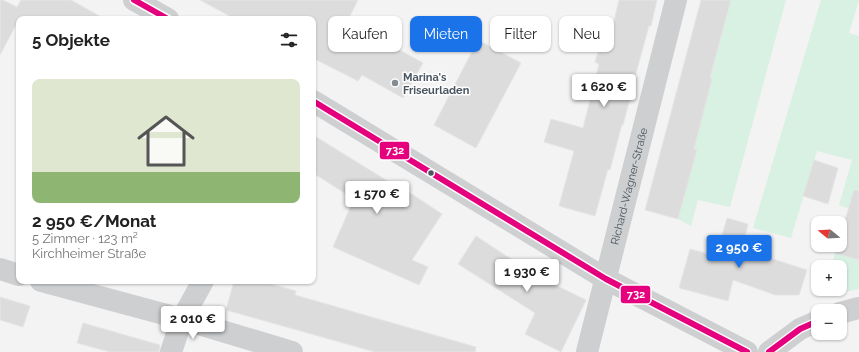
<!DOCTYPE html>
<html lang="de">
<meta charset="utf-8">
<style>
:root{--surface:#fff;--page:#f6f6f6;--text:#222;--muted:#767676;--line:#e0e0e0;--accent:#1a73e8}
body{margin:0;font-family:Raleway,sans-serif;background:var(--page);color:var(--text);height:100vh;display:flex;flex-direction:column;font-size:15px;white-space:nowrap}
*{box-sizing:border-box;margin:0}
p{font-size:13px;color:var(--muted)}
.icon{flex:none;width:22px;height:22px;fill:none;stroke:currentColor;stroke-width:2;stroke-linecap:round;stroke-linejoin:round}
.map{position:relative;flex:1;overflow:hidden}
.details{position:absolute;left:16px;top:16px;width:300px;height:268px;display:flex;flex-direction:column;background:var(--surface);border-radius:8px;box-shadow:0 1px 3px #0004}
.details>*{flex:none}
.hud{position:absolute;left:328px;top:16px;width:380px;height:36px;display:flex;gap:8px}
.needle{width:26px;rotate:288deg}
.tools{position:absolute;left:811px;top:216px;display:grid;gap:8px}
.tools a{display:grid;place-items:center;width:36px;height:36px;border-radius:8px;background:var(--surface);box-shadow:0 1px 3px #0004;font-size:20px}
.price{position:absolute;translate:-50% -34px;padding:0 9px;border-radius:4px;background:#fff;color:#222;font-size:13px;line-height:26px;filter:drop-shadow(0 1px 2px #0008)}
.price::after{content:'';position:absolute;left:50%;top:24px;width:12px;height:9px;margin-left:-6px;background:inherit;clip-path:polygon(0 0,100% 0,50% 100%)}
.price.current{background:var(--accent);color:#fff}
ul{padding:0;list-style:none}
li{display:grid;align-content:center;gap:8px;height:212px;padding:0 16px}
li+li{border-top:1px solid var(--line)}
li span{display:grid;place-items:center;height:124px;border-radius:8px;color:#555}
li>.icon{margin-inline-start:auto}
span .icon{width:72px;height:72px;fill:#fffc;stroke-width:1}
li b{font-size:17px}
h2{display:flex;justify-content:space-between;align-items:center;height:48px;padding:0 16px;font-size:17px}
.pill{padding:0 14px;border-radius:8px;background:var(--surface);box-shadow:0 1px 3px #0004;font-size:14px;line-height:36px}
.pill.current{background:var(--accent);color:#fff}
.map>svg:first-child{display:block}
.green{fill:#d8f1e2}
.building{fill:#dcdcdd;stroke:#e4e5e6}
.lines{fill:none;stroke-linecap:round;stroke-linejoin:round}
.minor{stroke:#cdcfd1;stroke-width:22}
.bus-1-casing{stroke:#fff;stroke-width:9}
.bus-1{stroke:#e5007d;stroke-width:6}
.poi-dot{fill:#848c93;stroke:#fff;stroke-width:1.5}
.bus-dot{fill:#495560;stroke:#fff;stroke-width:1.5}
.labels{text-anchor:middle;stroke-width:3;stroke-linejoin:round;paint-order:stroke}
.poi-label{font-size:11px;font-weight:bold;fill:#495560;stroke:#fff;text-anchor:start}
.street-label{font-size:11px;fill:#495560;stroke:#fff}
.line-badge{stroke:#fff;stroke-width:1.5}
.badge-label{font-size:11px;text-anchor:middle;font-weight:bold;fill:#fff}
</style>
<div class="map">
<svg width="859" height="352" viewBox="0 0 859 352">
<rect width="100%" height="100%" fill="#f3f3f3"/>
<path class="green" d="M731 0H786L730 207 698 200 691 226 678 219 697 150 694 149 712 79 710 78Z
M821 0H859L849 33 859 36V212L839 205 852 160 817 151 791 238 753 228Z
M835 253 859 260V289L825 296 826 289H840V267H832Z"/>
<path class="building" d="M0 0H3L17 7 21 0H71L105 19H19L0 55Z
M200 0H358L344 28 384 49 387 43 423 63 403 98 362 75 358 81 313 58V19H235Z
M619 0H657L651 26H649L631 91H632L623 125 622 124 610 170 608 169 595 216 559 206 574 151 544 142 551 119 583 128 599 64 595 62 604 31 611 33Z
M701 0H731L710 78 712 79 694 149 697 150 678 219 645 210Z
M478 40 521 63 476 148 434 125Z
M313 135 394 185 395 183 442 214 412 260 428 267 419 285 333 247 354 199 313 173Z
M814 160 838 168 828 204 803 196Z
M854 190 859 191V260L835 253 838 245H840V237Z
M727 218 748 224 742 249 807 270 799 295H775L733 280 728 301 679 288 690 249 716 256Z
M476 236 537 276 586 300 561 352 525 334 535 313 458 264Z
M234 281H260L296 291 295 295 476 347 475 352H375L226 310Z
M0 297 30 306 23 327 0 320Z
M83 323 160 345 159 352H110L77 343Z"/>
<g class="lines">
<g class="minor">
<path d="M134 0 168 19"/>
<path d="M313 101 606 279 747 352"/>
<path d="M0 269 19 275"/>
<path d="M41 281 182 319 292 352"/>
<path d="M840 313 859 308"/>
<path d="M171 352 182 319 203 281"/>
<path id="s1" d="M587 352 676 0"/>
<path d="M769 352 800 329 818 321"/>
</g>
<g class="bus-1-casing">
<path id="bus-1" d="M134 0 168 19
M313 101 606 279 747 352
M769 352 800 329 818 321"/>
</g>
<use href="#bus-1" class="bus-1"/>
</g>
<circle class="poi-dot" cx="395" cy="83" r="4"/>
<circle class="bus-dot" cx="431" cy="173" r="3.5"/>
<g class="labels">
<g class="poi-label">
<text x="403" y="81">Marina's<tspan x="403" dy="13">Friseurladen</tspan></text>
</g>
<g class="street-label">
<text dy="4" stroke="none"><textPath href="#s1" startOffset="171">Richard-Wagner-Straße</textPath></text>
</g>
</g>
<g class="line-badge">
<rect x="379" y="141" width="31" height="19" rx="4" fill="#e5007d"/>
<rect x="620" y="285" width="31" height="19" rx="4" fill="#e5007d"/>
</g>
<g class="badge-label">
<text x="395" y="154">732</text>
<text x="636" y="298">732</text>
</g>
</svg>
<div class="tools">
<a><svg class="needle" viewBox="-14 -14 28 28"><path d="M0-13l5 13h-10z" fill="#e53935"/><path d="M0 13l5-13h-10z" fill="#767676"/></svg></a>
<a>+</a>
<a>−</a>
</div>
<b class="price" style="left:604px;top:108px">1 620 €</b>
<b class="price" style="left:377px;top:215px">1 570 €</b>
<b class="price current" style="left:739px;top:269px">2 950 €</b>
<b class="price" style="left:527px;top:293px">1 930 €</b>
<b class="price" style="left:193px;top:340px">2 010 €</b>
<div class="hud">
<a class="pill">Kaufen</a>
<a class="pill current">Mieten</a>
<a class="pill">Filter</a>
<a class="pill">Neu</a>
</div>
<section class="details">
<h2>5 Objekte<svg class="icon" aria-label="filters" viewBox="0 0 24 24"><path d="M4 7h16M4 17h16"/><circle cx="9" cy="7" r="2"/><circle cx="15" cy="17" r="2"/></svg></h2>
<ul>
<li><span style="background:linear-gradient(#dfe7d0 75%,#8fb573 0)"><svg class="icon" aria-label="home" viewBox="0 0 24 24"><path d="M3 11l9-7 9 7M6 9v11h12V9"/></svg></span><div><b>2 950 €/Monat</b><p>5 Zimmer · 123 m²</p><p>Kirchheimer Straße</p></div></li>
</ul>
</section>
</div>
